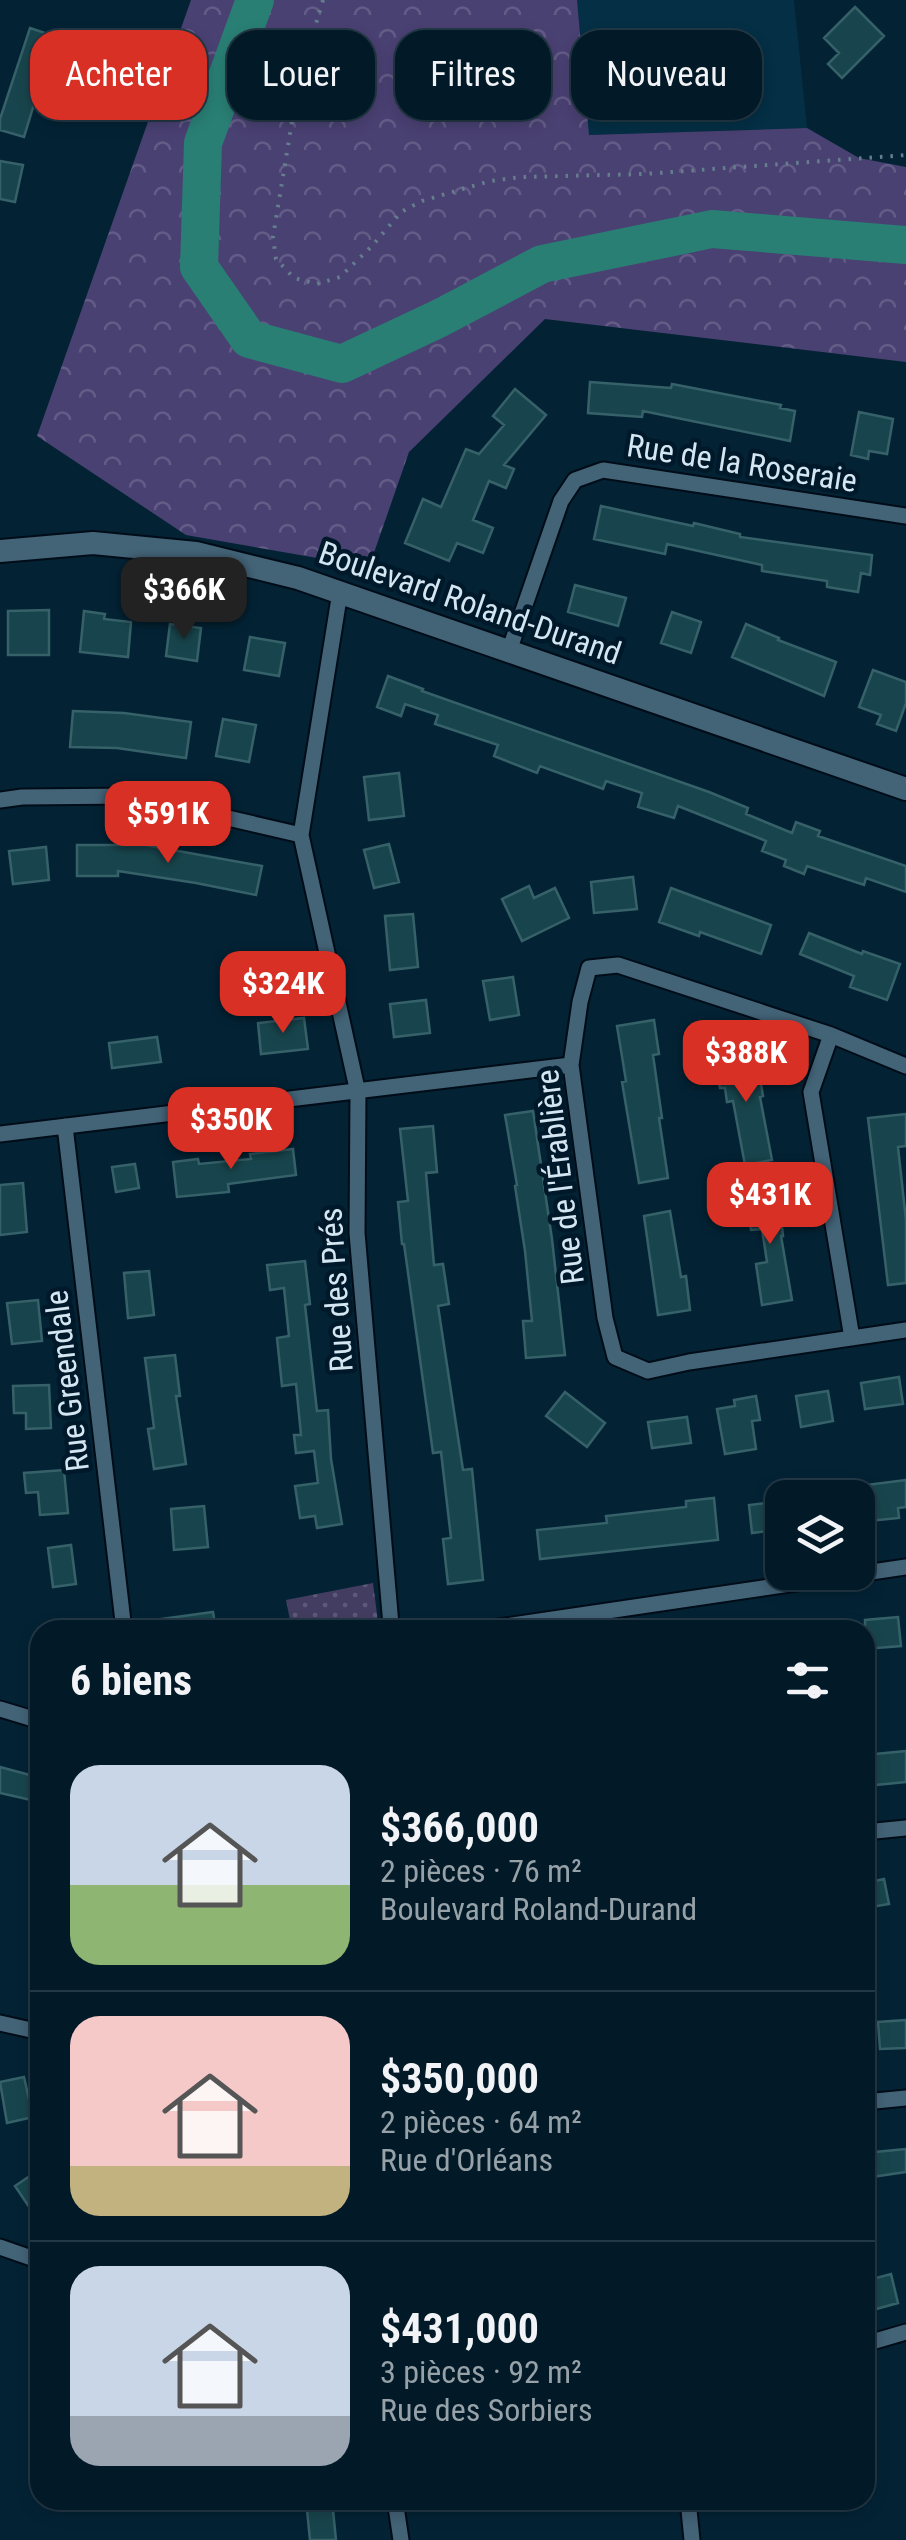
<!DOCTYPE html>
<html lang="fr">
<meta charset="utf-8">
<style>
:root{--surface:#021a28;--page:#0c2330;--text:#f1f3f6;--muted:#96a1a8;--line:#233845;--accent:#d93025}
body{margin:0;font-family:"Roboto Condensed",sans-serif;background:var(--page);color:var(--text);height:100vh;display:flex;flex-direction:column;font-size:38px;white-space:nowrap}
*{box-sizing:border-box;margin:0}
p{font-size:32px;color:var(--muted)}
.icon{flex:none;width:55px;height:55px;fill:none;stroke:currentColor;stroke-width:2;stroke-linecap:round;stroke-linejoin:round}
.map{position:relative;flex:1;overflow:hidden}
.side{position:absolute;left:30px;top:1620px;width:845px;height:890px;display:flex;flex-direction:column;background:var(--surface);border-radius:30px;box-shadow:0 5px 15px #0003,0 0 0 2px var(--line)}
.side>*{flex:none}
.hud{position:absolute;left:30px;top:30px;width:848px;height:90px;display:flex;gap:20px}
.buttons{position:absolute;left:765px;top:1480px;display:grid;gap:20px}
.buttons a{display:grid;place-items:center;width:110px;height:110px;border-radius:20px;background:var(--surface);box-shadow:0 5px 15px #0003,0 0 0 2px var(--line);font-size:50px}
.price{position:absolute;translate:-50% -85px;padding:0 22px;border-radius:20px;background:var(--accent);color:#fff;font-size:32px;line-height:65px;filter:drop-shadow(0 2px 5px #0008)}
.price::after{content:'';position:absolute;left:50%;top:60px;width:30px;height:22px;margin-left:-15px;background:inherit;clip-path:polygon(0 0,100% 0,50% 100%)}
.price.active{background:#222;color:#fff}
ul{padding:0;list-style:none}
li{display:flex;align-items:center;gap:30px;height:250px;padding:0 40px}
li+li{border-top:2px solid var(--line)}
li span{display:grid;place-items:center;flex:none;width:280px;height:200px;border-radius:30px;color:#555}
li>.icon{margin-inline-start:auto}
span .icon{width:120px;height:120px;fill:#fffc;stroke-width:1}
li b{font-size:42px}
h2{display:flex;justify-content:space-between;align-items:center;height:120px;padding:0 40px;font-size:42px}
.pill{padding:0 35px;border-radius:30px;background:var(--surface);box-shadow:0 5px 15px #0003,0 0 0 2px var(--line);font-size:35px;line-height:90px}
.pill.active{background:var(--accent);color:#fff}
.map>svg:first-child{display:block}
.built{fill:#042f45}
.forest{fill:url(#forest-crowns)}
.park{fill:url(#park-dots)}
.lines{fill:none;stroke-linecap:round;stroke-linejoin:round}
.river{stroke:#297f74;stroke-width:38}
.building{fill:#18454d;stroke:#366169;stroke-width:2.5}
.street-casing{stroke:#000c18;stroke-width:19}
.secondary-casing{stroke:#000c18;stroke-width:26}
.path{stroke:#657e8e;stroke-width:4;stroke-dasharray:2.5 8;stroke-linecap:butt}
.street{stroke:#436377;stroke-width:15}
.secondary{stroke:#436377;stroke-width:22}
.labels{text-anchor:middle;stroke-width:9;stroke-linejoin:round;paint-order:stroke}
.street-label{font-size:32px;fill:#d4e6f2;stroke:#00192a}
</style>
<div class="map">
<svg width="906" height="2540" viewBox="0 0 906 2540">
<defs>
<pattern id="forest-crowns" width="20" height="18" patternUnits="userSpaceOnUse" patternTransform="scale(2.5)"><rect width="20" height="18" fill="#4a4173"/><path d="M2 6a3 3 0 1 1 6 0M12 15a3 3 0 1 1 6 0" fill="none" stroke="#635c87"/></pattern>
<pattern id="park-dots" width="8" height="8" patternUnits="userSpaceOnUse" patternTransform="scale(2.5)"><rect width="8" height="8" fill="#433d61"/><path d="M2 2h.1M6 6h.1" fill="none" stroke="#5d5978" stroke-width="1.8" stroke-linecap="round"/></pattern>
</defs>
<rect width="100%" height="100%" fill="#032335"/>
<path class="built" d="M577 0H794L807 128 588 135Z"/>
<path class="forest" d="M191 0H577L589 135 807 128 859 158 906 167V362L545 319 409 452 369 567 186 535 37 436Z"/>
<path class="park" d="M373 1583 379 1630H292L286 1600Z"/>
<g class="lines">
<path class="river" d="M255 0 203 143 199 267 249 339 342 364 440 318 542 264 712 229 906 245"/>
</g>
<path class="building" d="M855 7 884 36 842 78 828 64 839 53 824 38Z
M30 28 60 38 48 77 43 75 24 137 0 130V119Z
M0 161 23 165 15 202 0 199Z
M590 382 671 388 672 384 781 405 780 408 795 411 790 441 643 411 642 417 588 413Z
M515 389 546 415 504 465 514 469 506 488 489 481 473 520 493 528 483 553 457 543 449 561 405 543 423 499 441 507 466 449 479 454 504 425 493 416Z
M859 412 893 419 887 454 869 451 868 459 851 455Z
M601 506 693 526 694 523 740 534V537L872 555 870 575 861 573 858 592 827 587V581L762 571V565L667 544 665 554 594 539Z
M575 585 626 598 618 626 568 612Z
M49 610V655H8V611Z
M84 611 105 614 104 619 131 622 128 657 80 652Z
M672 612 701 622 691 653 661 643Z
M170 624 201 628 197 661 166 656Z
M746 624 779 638 778 640 836 662 824 696 732 657Z
M250 637 285 643 279 676 244 670Z
M873 670 906 682V703L896 731 877 724 881 715 859 707Z
M388 676 423 689 422 691 709 792 748 808 746 814 792 833 796 822 820 831 818 836 906 866V892L866 878 864 885 807 866 804 874 784 866 786 860 762 851 766 841 678 806 674 818 638 807 642 793 606 781 603 789 540 766 537 773 494 756 498 745 435 724 438 715 405 704 401 716 377 707Z
M73 711 124 713 191 722 186 758 117 748 70 747Z
M223 719 256 725 249 762 216 756Z
M399 773 404 816 369 820 364 777Z
M389 844 399 882 374 888 364 850Z
M77 845H145L262 866 256 895 196 883 118 871V876H77Z
M46 847 49 880 13 884 9 851Z
M633 877 637 909 594 913 591 882Z
M529 886 534 898 555 888 569 918 522 941 502 899Z
M671 888 771 925 761 954 700 932 699 936 659 922Z
M413 914 418 967 390 970 385 916Z
M809 933 862 954 863 951 900 964 887 1000 850 987 854 976 800 954Z
M513 977 519 1015 490 1020 483 981Z
M426 1000 430 1033 394 1037 390 1004Z
M304 1018 308 1049 261 1054 258 1023Z
M654 1020 659 1054 653 1055 662 1118H659L668 1178 639 1183 622 1082 626 1081 617 1026Z
M157 1037 161 1062 112 1068 109 1043Z
M743 1048 747 1074 759 1072 763 1096 760 1097 772 1160 745 1165 733 1101 727 1102 725 1088H720L716 1066 724 1064 722 1051Z
M533 1111 552 1239 565 1355 526 1358 523 1321H532L525 1251 515 1186 517 1185 505 1115Z
M906 1114V1146L898 1147 906 1220V1283L888 1285 868 1118Z
M433 1126 437 1172 426 1173 434 1265 443 1264 449 1304 438 1306 463 1470 472 1469 483 1580 448 1584 443 1539 451 1538 441 1452 433 1453 404 1244H402L398 1202 408 1201 400 1129Z
M293 1149 296 1175 228 1184 229 1192 177 1197 173 1162 198 1159 199 1164 251 1159 250 1154Z
M135 1164 139 1188 116 1192 112 1167Z
M23 1183 27 1232 0 1235V1185Z
M778 1190 783 1236H781L792 1300 762 1305 756 1264 767 1262 762 1229 751 1230 746 1194Z
M670 1211 681 1277 686 1276 690 1310 658 1315 644 1216Z
M305 1261 310 1304 305 1305 317 1411 328 1410 331 1459 342 1524 317 1528 315 1516 300 1518 295 1486 318 1483 314 1451 296 1453 294 1435H301L296 1384 282 1386 277 1338 289 1336 284 1288 270 1290 267 1265Z
M149 1271 154 1315 128 1318 124 1273Z
M38 1300 42 1341 12 1344 7 1303Z
M175 1355 180 1396H176L186 1464 154 1469 148 1429 154 1428 145 1358Z
M899 1377 903 1404 865 1409 861 1383Z
M49 1385 51 1428 26 1429V1413H14L13 1386Z
M828 1391 833 1421 801 1427 796 1396Z
M565 1392 605 1423 587 1447 546 1416Z
M756 1396 760 1420 752 1421 756 1449 725 1454 717 1409 735 1406 734 1400Z
M687 1417 691 1443 652 1448 648 1422Z
M64 1470 68 1513 40 1515 38 1492 26 1493 24 1473Z
M906 1480V1507L898 1508 899 1518 858 1522V1486Z
M714 1498 718 1540 540 1559 537 1530 607 1523 606 1516 686 1507V1501Z
M782 1501V1529L752 1533 749 1505Z
M204 1506 208 1547 174 1550 171 1509Z
M71 1545 76 1584 53 1587 48 1548Z
M213 1612 216 1630H155L154 1620Z
M898 1617 901 1646 865 1649V1620Z
M906 1751V1782L865 1786V1755Z
M0 1767 37 1777 31 1800 0 1793Z
M884 1879 889 1904 865 1908V1883Z
M906 2020V2048L880 2049 878 2022Z
M24 2077 33 2117 7 2123 0 2082Z
M906 2149V2172L865 2178V2153Z
M40 2169V2223L15 2186Z
M891 2274 898 2303 865 2312V2281Z
M306 2500H332L336 2540H310Z"/>
<g class="lines">
<g class="street-casing">
<path id="street" d="M340 592 301 835 358 1093 357 1233 391 1625 398 1630
M509 651 561 501 575 480 603 470 906 516
M0 800 22 797 133 796 301 835
M831 1035 811 1092 852 1338
M906 1066 831 1035 618 965 589 968 580 1002 571 1065 605 1318 615 1357 648 1371 689 1362 906 1330
M65 1126 124 1630
M0 1134 571 1065
M478 1630 906 1567
M0 1709 40 1721
M865 1832 906 1828
M0 2023 40 2032
M865 2102 906 2098
M0 2247 40 2261
M865 2344 906 2332
M395 2500 401 2540
M688 2500 692 2540"/>
</g>
<g class="secondary-casing">
<path id="secondary" d="M0 551 93 543 196 553 298 578 906 789"/>
</g>
<path class="path" d="M323 0 298 85 273 237 276 259 294 278 317 284 340 277 372 246 401 212 422 201 490 181 522 177 644 174 906 155"/>
<use href="#street" class="street"/>
<use href="#secondary" class="secondary"/>
</g>
<g class="labels">
<g class="street-label">
<text transform="translate(742 463) rotate(9)" y="11">Rue de la Roseraie</text>
<text transform="translate(470 603) rotate(19)" y="11">Boulevard Roland-Durand</text>
<text transform="translate(560 1177) rotate(-97)" y="11">Rue de l'Érablière</text>
<text transform="translate(336 1290) rotate(-94)" y="11">Rue des Prés</text>
<text transform="translate(67 1381) rotate(-97)" y="11">Rue Greendale</text>
</g>
</g>
</svg>
<div class="buttons">
<a><svg class="icon" aria-label="layers" viewBox="0 0 24 24"><path d="M12 4l9 5-9 5-9-5zM3 14l9 5 9-5"/></svg></a>
</div>
<b class="price active" style="left:184px;top:642px">$366K</b>
<b class="price" style="left:168px;top:866px">$591K</b>
<b class="price" style="left:283px;top:1036px">$324K</b>
<b class="price" style="left:746px;top:1105px">$388K</b>
<b class="price" style="left:231px;top:1172px">$350K</b>
<b class="price" style="left:770px;top:1247px">$431K</b>
<div class="hud">
<a class="pill active">Acheter</a>
<a class="pill">Louer</a>
<a class="pill">Filtres</a>
<a class="pill">Nouveau</a>
</div>
<section class="side">
<h2>6 biens<svg class="icon" aria-label="filters" viewBox="0 0 24 24"><path d="M4 7h16M4 17h16"/><circle cx="9" cy="7" r="2"/><circle cx="15" cy="17" r="2"/></svg></h2>
<ul>
<li><span style="background:linear-gradient(#c9d6e8 60%,#8fb573 0)"><svg class="icon" aria-label="home" viewBox="0 0 24 24"><path d="M3 11l9-7 9 7M6 9v11h12V9"/></svg></span><div><b>$366,000</b><p>2 pièces · 76 m²</p><p>Boulevard Roland-Durand</p></div></li>
<li><span style="background:linear-gradient(#f6c9c9 75%,#c2b280 0)"><svg class="icon" aria-label="home" viewBox="0 0 24 24"><path d="M3 11l9-7 9 7M6 9v11h12V9"/></svg></span><div><b>$350,000</b><p>2 pièces · 64 m²</p><p>Rue d'Orléans</p></div></li>
<li><span style="background:linear-gradient(#c9d6e8 75%,#9aa5b1 0)"><svg class="icon" aria-label="home" viewBox="0 0 24 24"><path d="M3 11l9-7 9 7M6 9v11h12V9"/></svg></span><div><b>$431,000</b><p>3 pièces · 92 m²</p><p>Rue des Sorbiers</p></div></li>
</ul>
</section>
</div>
